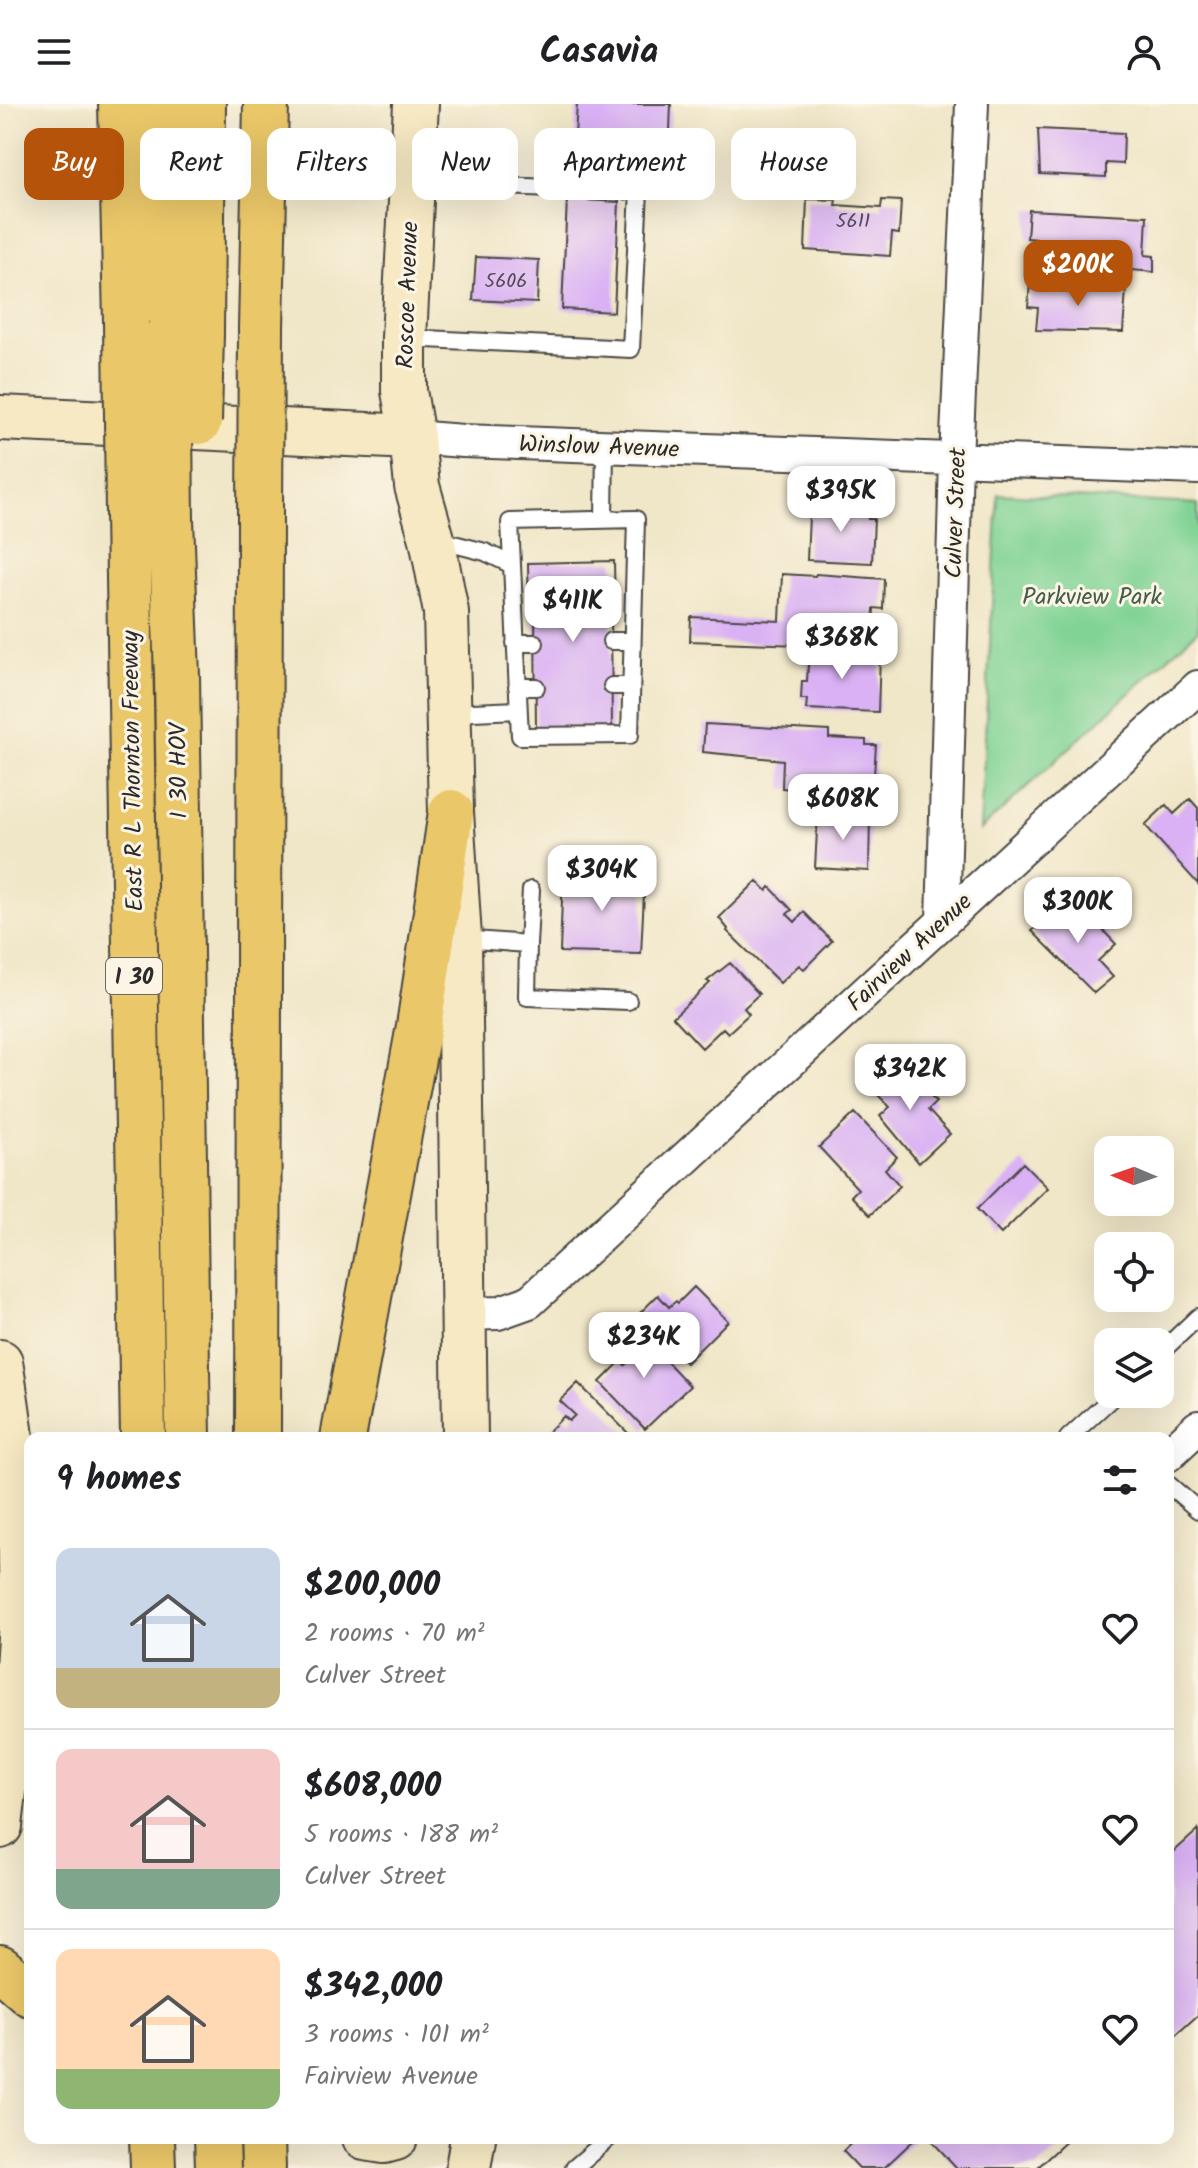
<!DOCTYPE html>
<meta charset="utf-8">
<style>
:root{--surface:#fff;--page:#f6f6f6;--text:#202124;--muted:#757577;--line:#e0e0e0;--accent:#b45309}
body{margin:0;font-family:Kalam,sans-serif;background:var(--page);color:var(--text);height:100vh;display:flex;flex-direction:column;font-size:30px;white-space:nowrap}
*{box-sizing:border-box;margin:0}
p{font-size:26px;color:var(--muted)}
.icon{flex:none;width:44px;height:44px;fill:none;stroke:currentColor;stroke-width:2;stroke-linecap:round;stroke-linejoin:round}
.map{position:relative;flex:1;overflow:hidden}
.panel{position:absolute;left:24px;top:1328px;width:1150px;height:712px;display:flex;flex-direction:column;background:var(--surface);border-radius:16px;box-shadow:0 8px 32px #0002}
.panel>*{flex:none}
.top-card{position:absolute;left:24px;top:24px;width:1150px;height:72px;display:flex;gap:16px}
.needle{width:52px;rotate:272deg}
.fabs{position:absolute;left:1094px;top:1032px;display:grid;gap:16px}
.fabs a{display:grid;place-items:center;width:80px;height:80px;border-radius:16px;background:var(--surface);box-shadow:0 8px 32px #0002;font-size:40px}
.price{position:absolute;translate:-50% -68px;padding:0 18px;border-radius:16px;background:#fff;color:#222;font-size:26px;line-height:52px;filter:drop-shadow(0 2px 4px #0008)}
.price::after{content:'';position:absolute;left:50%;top:48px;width:24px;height:18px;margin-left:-12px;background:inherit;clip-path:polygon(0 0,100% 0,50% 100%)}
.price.active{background:var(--accent);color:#fff}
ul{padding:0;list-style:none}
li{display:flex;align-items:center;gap:24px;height:200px;padding:0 32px}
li+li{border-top:2px solid var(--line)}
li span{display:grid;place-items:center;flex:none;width:224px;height:160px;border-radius:16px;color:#555}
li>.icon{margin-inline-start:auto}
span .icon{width:96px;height:96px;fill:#fffc;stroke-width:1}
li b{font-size:34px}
h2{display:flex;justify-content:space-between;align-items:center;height:96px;padding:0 32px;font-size:34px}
.pill{padding:0 28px;border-radius:16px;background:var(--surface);box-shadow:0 8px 32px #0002;font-size:28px;line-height:72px}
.pill.active{background:var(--accent);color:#fff}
header{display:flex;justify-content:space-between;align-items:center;height:104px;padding:0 32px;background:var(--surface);font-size:36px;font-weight:600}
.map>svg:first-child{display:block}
.green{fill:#81d395;stroke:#567f60;stroke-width:2}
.building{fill:#d9b1f4}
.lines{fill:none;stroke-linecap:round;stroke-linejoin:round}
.lane-casing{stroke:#494743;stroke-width:20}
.street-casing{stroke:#494743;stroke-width:36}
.secondary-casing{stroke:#494743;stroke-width:48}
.primary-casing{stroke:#494743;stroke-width:48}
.highway-casing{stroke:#494743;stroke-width:48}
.lane{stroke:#fff;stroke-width:16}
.street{stroke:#fff;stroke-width:32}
.secondary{stroke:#f7e9c3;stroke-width:44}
.primary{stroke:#eac769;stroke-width:44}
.highway{stroke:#eac769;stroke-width:44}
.highway-bridge-casing{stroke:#494743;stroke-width:48;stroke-linecap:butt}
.highway-bridge{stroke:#eac769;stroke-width:44}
.labels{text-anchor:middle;stroke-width:6;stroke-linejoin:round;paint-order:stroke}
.number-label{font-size:20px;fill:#564c5d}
.shield{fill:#fcf5e5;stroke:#6a6863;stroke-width:2}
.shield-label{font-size:22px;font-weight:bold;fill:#2b2b2b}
.street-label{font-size:24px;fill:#2b2b2b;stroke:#fcf5e5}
.park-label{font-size:24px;fill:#455d4b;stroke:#fcf5e5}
</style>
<header><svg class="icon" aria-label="menu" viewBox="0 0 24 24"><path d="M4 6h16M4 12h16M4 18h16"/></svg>Casavia<svg class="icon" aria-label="person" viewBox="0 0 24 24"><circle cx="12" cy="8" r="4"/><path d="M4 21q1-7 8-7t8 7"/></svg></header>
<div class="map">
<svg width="1198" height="2064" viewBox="0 0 1198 2064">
<rect width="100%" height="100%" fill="#fcf5e5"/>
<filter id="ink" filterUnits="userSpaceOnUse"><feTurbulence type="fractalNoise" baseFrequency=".0125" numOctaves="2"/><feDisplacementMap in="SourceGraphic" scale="16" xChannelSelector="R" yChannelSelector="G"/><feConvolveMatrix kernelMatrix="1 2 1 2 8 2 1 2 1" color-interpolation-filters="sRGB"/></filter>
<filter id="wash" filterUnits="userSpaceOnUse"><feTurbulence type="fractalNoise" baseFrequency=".006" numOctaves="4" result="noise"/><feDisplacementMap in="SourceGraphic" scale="32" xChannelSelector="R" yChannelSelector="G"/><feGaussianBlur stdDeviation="1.8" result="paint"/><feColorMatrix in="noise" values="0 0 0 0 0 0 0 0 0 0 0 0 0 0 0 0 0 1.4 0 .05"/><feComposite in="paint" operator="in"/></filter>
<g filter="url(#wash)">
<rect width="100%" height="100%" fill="#f0e6c8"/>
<path class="green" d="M998 390 1198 400V526L980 726Z"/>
<g id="blocks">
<path class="building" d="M577 0H671L669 52 574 47Z
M1038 25 1124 29 1123 60 1106 59V73L1040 70Z
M567 95 619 98 614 208 562 205Z
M807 95 836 96 835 101 881 104 882 96 901 97 899 130 892 129 890 152 805 146Z
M1029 106 1147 112 1145 151 1154 152V168L1035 158 1036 135 1027 134Z
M476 153 539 156 537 199 473 196Z
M1030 179 1126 185 1123 228 1036 226 1038 204 1028 203Z
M828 398 869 403 868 415H874L872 459 807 456 809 412H816V401L828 402Z
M614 457 615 512 611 511 612 625 536 626 535 507 529 508 528 459Z
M782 470 815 472 816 470 884 475 883 505 874 504 873 526 827 528 826 542 690 537 691 513 780 517Z
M809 545 880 550 878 608 806 605 807 595H801L802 577H807Z
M705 620 829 627V634L866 636V641H876L873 686 859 687 858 701 807 699 808 686 782 684 783 656 703 648Z
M1190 695 1198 704V780L1145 721 1166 701 1174 710Z
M818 708 870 711 869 767 815 764Z
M563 770H645L641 850 560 848Z
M757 777 767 787 770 783 792 806 787 810 795 818 804 808 832 837 804 865 799 861 780 879 727 827 728 825 719 814Z
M1077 799 1116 840 1098 857 1113 873 1094 889 1032 827 1054 807 1061 814Z
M730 859 759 890 744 904 749 910 728 929 723 924 702 944 673 913 710 879 707 877Z
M899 958 936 998 928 1006 950 1030 919 1059 880 1012 890 1003 871 984Z
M855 1009 897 1053 885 1065 900 1082 870 1111 851 1092 858 1085 819 1043Z
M1023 1059 1048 1084 1001 1130 977 1105Z
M694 1183 728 1217 686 1259 638 1211 658 1191 669 1203 676 1197 678 1199Z
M635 1224 690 1282 645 1325 600 1278 621 1257 625 1261 630 1256 616 1242Z
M578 1279 633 1334H542L564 1312 569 1317 575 1311 560 1297Z
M1198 1726V1911L1168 1938V1753Z
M857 2034H916L884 2064H859L843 2047Z
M929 2034H1070L1037 2064H957Z"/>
</g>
</g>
<g filter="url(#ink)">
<use href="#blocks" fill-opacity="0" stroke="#494743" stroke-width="2"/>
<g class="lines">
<g class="lane-casing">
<path id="lane" d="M405 234 631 245 639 87 414 79
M604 415 605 342
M636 415 630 631 520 632 510 418Z
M434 435 485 448 512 461
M611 537H632
M515 539H535
M612 582H631
M517 583H536
M450 609 518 606
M460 835 528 840 527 893 628 897
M528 840 531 786
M1160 1249 1198 1213
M1068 1334 1116 1290
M1168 1380 1198 1406
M574 2064 609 2034"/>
</g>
<g class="street-casing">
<path id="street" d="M412 333 463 337 1198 364
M943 818 956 355 972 0
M464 1210 498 1209 529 1198 1198 583
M1168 1351 1198 1323"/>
</g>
<g class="secondary-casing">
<path id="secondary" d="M416 0 404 234V287L412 333 417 382 432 435 446 508 451 708 459 834 465 1334
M0 314 412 333
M0 1258C15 1349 25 1440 20 1532 17 1596 7 1659 0 1722
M365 2034 384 2037 395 2034
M468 2064 473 2034"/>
</g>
<g class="primary-casing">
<path id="primary" d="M0 1864 30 1890"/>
</g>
<g class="highway-casing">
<path id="highway" d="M121 0 126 218
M163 0 169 227
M261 224 266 0
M201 229 203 0
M128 411 143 1334
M171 415 177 572 188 1334
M258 1334 260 412
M343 1334 419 922 451 708
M152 2034 153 2064
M262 2034 263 2064"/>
</g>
<use href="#lane" class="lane"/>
<use href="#street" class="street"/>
<use href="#secondary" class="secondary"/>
<use href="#primary" class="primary"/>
<use href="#highway" class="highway"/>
<g class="highway-bridge-casing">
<path id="highway-bridge" d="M126 218 128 411
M169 227 171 415
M199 318 201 229
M260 412 261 224
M217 2034 218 2064"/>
</g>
<use href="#highway-bridge" class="highway-bridge"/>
</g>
</g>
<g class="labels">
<g class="number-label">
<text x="853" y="123">5611</text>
<text x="506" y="183">5606</text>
</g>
<rect class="shield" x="106" y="854" width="56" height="36" rx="6"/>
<g class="shield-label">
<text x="134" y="880">I 30</text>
</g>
<g class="street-label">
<text transform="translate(407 191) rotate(-88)" y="8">Roscoe Avenue</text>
<text transform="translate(599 342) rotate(2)" y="8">Winslow Avenue</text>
<text transform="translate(955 409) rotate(-88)" y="8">Culver Street</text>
<text transform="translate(132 667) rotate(-91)" y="8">East R L Thornton Freeway</text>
<text transform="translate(178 667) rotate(-91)" y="8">I 30 HOV</text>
<text transform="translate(909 848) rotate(-43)" y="8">Fairview Avenue</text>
</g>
<g class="park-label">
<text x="1092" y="500">Parkview Park</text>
</g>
</g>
</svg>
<div class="fabs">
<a><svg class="needle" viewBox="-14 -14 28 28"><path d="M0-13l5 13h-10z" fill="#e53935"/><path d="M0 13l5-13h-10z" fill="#757577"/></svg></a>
<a><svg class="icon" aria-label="locate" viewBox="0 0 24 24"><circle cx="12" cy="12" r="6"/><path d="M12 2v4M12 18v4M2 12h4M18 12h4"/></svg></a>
<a><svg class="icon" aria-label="layers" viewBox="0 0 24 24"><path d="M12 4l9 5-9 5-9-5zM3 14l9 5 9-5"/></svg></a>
</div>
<b class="price active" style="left:1078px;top:204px">$200K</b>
<b class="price" style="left:841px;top:430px">$395K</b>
<b class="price" style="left:573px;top:540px">$411K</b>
<b class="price" style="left:842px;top:577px">$368K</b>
<b class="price" style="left:843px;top:738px">$608K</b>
<b class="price" style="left:602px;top:809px">$304K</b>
<b class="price" style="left:1078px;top:841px">$300K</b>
<b class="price" style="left:910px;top:1008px">$342K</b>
<b class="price" style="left:644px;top:1276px">$234K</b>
<div class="top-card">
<a class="pill active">Buy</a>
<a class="pill">Rent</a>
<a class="pill">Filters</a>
<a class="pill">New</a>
<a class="pill">Apartment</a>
<a class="pill">House</a>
</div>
<section class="panel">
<h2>9 homes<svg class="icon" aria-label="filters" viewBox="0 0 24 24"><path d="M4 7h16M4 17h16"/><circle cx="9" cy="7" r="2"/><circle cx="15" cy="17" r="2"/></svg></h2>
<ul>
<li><span style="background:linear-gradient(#c9d6e8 75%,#c2b280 0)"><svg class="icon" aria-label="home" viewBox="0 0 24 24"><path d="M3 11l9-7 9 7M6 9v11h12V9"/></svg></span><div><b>$200,000</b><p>2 rooms · 70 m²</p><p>Culver Street</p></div><svg class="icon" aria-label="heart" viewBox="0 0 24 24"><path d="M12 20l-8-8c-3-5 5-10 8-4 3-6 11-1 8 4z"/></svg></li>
<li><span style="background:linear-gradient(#f6c9c9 75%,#7fa58c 0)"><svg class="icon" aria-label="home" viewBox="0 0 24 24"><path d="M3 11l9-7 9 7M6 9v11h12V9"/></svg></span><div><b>$608,000</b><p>5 rooms · 188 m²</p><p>Culver Street</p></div><svg class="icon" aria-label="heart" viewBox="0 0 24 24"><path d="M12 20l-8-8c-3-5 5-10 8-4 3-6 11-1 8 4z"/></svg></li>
<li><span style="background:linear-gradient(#ffd9b3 75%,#8fb573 0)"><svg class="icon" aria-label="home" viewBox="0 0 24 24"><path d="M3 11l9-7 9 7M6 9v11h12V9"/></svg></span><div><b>$342,000</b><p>3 rooms · 101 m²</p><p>Fairview Avenue</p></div><svg class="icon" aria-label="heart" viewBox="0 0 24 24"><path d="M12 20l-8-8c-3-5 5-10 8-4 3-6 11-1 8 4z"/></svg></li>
</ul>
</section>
</div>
